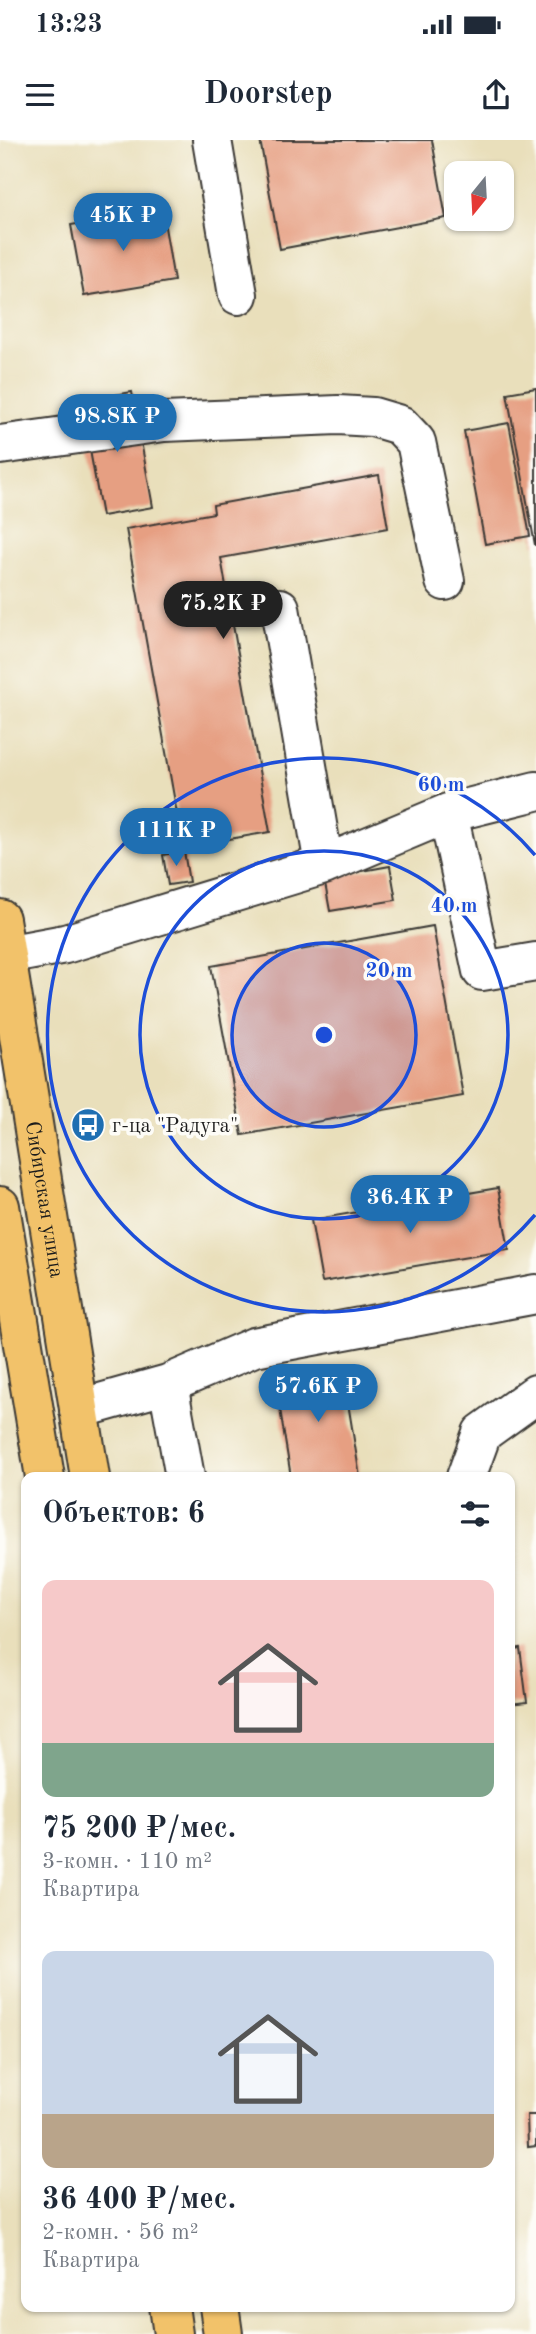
<!DOCTYPE html>
<html lang="ru">
<meta charset="utf-8">
<style>
:root{--surface:#fff;--page:#f6f6f7;--text:#1f2937;--muted:#747a83;--accent:#1f6fb2}
body{margin:0;font-family:"Old Standard TT",serif;background:var(--page);color:var(--text);height:100vh;display:flex;flex-direction:column;font-size:26px;white-space:nowrap}
*{box-sizing:border-box;margin:0}
p{font-size:23px;color:var(--muted)}
.icon{flex:none;width:38px;height:38px;fill:none;stroke:currentColor;stroke-width:2;stroke-linecap:round;stroke-linejoin:round}
.map{position:relative;flex:1;overflow:hidden}
.details{position:absolute;left:21px;top:1332px;width:494px;height:840px;display:flex;flex-direction:column;background:var(--surface);border-radius:14px;box-shadow:0 2px 5px #0004}
.details>*{flex:none}
.needle{width:46px;rotate:198deg}
.controls{position:absolute;left:444px;top:21px;display:grid;gap:14px}
.controls a{display:grid;place-items:center;width:70px;height:70px;border-radius:14px;background:var(--surface);box-shadow:0 2px 5px #0004;font-size:35px}
.price{position:absolute;translate:-50% -60px;padding:0 16px;border-radius:24px;background:var(--accent);color:#fff;font-size:23px;line-height:46px;filter:drop-shadow(0 2px 4px #0008)}
.price::after{content:'';position:absolute;left:50%;top:42px;width:21px;height:16px;margin-left:-10px;background:inherit;clip-path:polygon(0 0,100% 0,50% 100%)}
.price.current{background:#222;color:#fff}
ul{padding:0;list-style:none}
li{display:grid;align-content:center;gap:14px;height:371px;padding:0 21px}
li span{display:grid;place-items:center;height:217px;border-radius:14px;color:#555}
li>.icon{margin-inline-start:auto}
span .icon{width:126px;height:126px;fill:#fffc;stroke-width:1}
li b{font-size:30px}
h2{display:flex;justify-content:space-between;align-items:center;height:84px;padding:0 21px;font-size:30px}
.status{display:flex;justify-content:space-between;align-items:center;height:49px;padding:0 35px;background:var(--surface);direction:ltr}
.status svg{height:19px;fill:currentColor}
header{display:flex;justify-content:space-between;align-items:center;height:91px;padding:0 21px;background:var(--surface);font-size:32px;font-weight:700}
.map>svg:first-child{display:block}
.building{fill:#e69f82}
.lines{fill:none;stroke-linecap:round;stroke-linejoin:round}
.minor-casing{stroke:#3b3934;stroke-width:42}
.major-casing{stroke:#3b3934;stroke-width:42}
.minor{stroke:#fff;stroke-width:38}
.major{stroke:#f2c26a;stroke-width:38}
.ring{fill:none;stroke:#1d4ed8;stroke-width:3.5}
.labels{text-anchor:middle;stroke-width:7;stroke-linejoin:round;paint-order:stroke}
.poi-label{font-size:21px;fill:#1c1c1c;stroke:#fdfcf7;text-anchor:start}
.street-label{font-size:21px;fill:#1c1c1c;stroke:#fdfcf7}
.centre{fill:#1d4ed8;stroke:#fdfcf7;stroke-width:3.5}
.ring-label{font-size:21px;text-anchor:middle;font-weight:bold;fill:#1d4ed8;stroke:#fdfcf7;stroke-width:7;stroke-linejoin:round;paint-order:stroke}
</style>
<div class="status"><b>13:23</b><svg viewBox="0 0 49 12"><path d="M0 12V9h3v3zM5 12V6h3v6zM10 12V3h3v9zM15 12V0h3v12zM26 1h20v11H26zM47 4h2v5h-2z"/></svg></div>
<header><svg class="icon" aria-label="menu" viewBox="0 0 24 24"><path d="M4 6h16M4 12h16M4 18h16"/></svg>Doorstep<svg class="icon" aria-label="share" viewBox="0 0 24 24"><path d="M12 15V3M7 8l5-5 5 5M5 13v7h14v-7"/></svg></header>
<div class="map">
<svg width="536" height="2194" viewBox="0 0 536 2194">
<rect width="100%" height="100%" fill="#fdfcf7"/>
<filter id="ink" filterUnits="userSpaceOnUse"><feTurbulence type="fractalNoise" baseFrequency=".0143" numOctaves="2"/><feDisplacementMap in="SourceGraphic" scale="14" xChannelSelector="R" yChannelSelector="G"/><feConvolveMatrix kernelMatrix="1 2 1 2 8 2 1 2 1" color-interpolation-filters="sRGB"/></filter>
<filter id="wash" filterUnits="userSpaceOnUse"><feTurbulence type="fractalNoise" baseFrequency=".00686" numOctaves="4" result="noise"/><feDisplacementMap in="SourceGraphic" scale="28" xChannelSelector="R" yChannelSelector="G"/><feGaussianBlur stdDeviation="1.57" result="paint"/><feColorMatrix in="noise" values="0 0 0 0 0 0 0 0 0 0 0 0 0 0 0 0 0 1.4 0 .05"/><feComposite in="paint" operator="in"/></filter>
<g filter="url(#wash)">
<rect width="100%" height="100%" fill="#e9dfbb"/>
<g id="blocks">
<path class="building" d="M260 0H432L446 78 280 109Z
M162 69 174 141 84 156 71 85Z
M536 248V405H535L507 253Z
M132 252 153 367 102 376 81 261Z
M509 283 530 396 485 404 464 291Z
M379 335 388 388 221 418 270 692 183 707 126 389 214 373 213 365Z
M184 711 189 742 168 745 163 715Z
M390 726 396 760 330 771 324 738Z
M433 786 463 956 242 995 211 826Z
M498 1048 509 1110 322 1142 311 1080Z
M342 1226 360 1337H291L275 1238Z
M520 1508 527 1562 509 1564V1510Z
M527 1975H536V2006L528 2007Z"/>
</g>
</g>
<g filter="url(#ink)">
<use href="#blocks" fill-opacity="0" stroke="#3b3934" stroke-width="2"/>
<g class="lines">
<g class="minor-casing">
<path id="minor" d="M212 0 238 155
M0 305 164 282 338 275 373 277 400 285 416 302 445 441
M448 673 482 831 536 822
M324 725 448 673 536 651
M6 815 65 804 324 725 280 468
M168 1244 185 1337
M79 1269 168 1244 254 1207 536 1154
M466 1337 482 1293 536 1254"/>
</g>
<g class="major-casing">
<g id="major">
<path id="s1" d="M0 779 90 1337"/>
<path d="M0 1066 45 1337"/>
<path d="M169 2166 173 2194"/>
<path d="M219 2166 223 2194"/>
</g>
</g>
<use href="#minor" class="minor"/>
<use href="#major" class="major"/>
</g>
</g>
<circle cx="324" cy="895" r="92" fill="#1d4ed8" fill-opacity=".12"/>
<g class="ring">
<circle cx="324" cy="895" r="92"/>
<circle cx="324" cy="895" r="184"/>
<path d="M535 1075A277 277 0 1 1 535 715"/>
</g>
<defs>
<g id="bus-disc" transform="scale(1.75)"><circle r="9.5" fill="#1f6fb2" stroke="#fdfcf7"/><path d="M-5-6H5V4H4V6H2V4H-2V6H-4V4H-5ZM-3.5-4V0h7V-4ZM-3.5 1.2v1.5H-2V1.2ZM2 1.2v1.5H3.5V1.2Z" fill="#fff"/></g>
</defs>
<g fill-rule="evenodd">
<use href="#bus-disc" x="88" y="985"/>
</g>
<g class="labels">
<g class="poi-label">
<text x="112" y="992">г-ца "Радуга"</text>
</g>
<g class="street-label">
<text dy="7" stroke="none"><textPath href="#s1" startOffset="284">Сибирская улица</textPath></text>
</g>
</g>
<circle cx="324" cy="895" r="10" class="centre"/>
<g class="ring-label">
<text x="441" y="651">60 m</text>
<text x="454" y="772">40 m</text>
<text x="389" y="837">20 m</text>
</g>
</svg>
<div class="controls">
<a><svg class="needle" viewBox="-14 -14 28 28"><path d="M0-13l5 13h-10z" fill="#e53935"/><path d="M0 13l5-13h-10z" fill="#747a83"/></svg></a>
</div>
<b class="price" style="left:123px;top:113px">45K ₽</b>
<b class="price" style="left:117px;top:314px">98.8K ₽</b>
<b class="price current" style="left:223px;top:501px">75.2K ₽</b>
<b class="price" style="left:176px;top:728px">111K ₽</b>
<b class="price" style="left:410px;top:1095px">36.4K ₽</b>
<b class="price" style="left:318px;top:1284px">57.6K ₽</b>
<section class="details">
<h2>Объектов: 6<svg class="icon" aria-label="filters" viewBox="0 0 24 24"><path d="M4 7h16M4 17h16"/><circle cx="9" cy="7" r="2"/><circle cx="15" cy="17" r="2"/></svg></h2>
<ul>
<li><span style="background:linear-gradient(#f6c9c9 75%,#7fa58c 0)"><svg class="icon" aria-label="home" viewBox="0 0 24 24"><path d="M3 11l9-7 9 7M6 9v11h12V9"/></svg></span><div><b>75 200 ₽/мес.</b><p>3-комн. · 110 m²</p><p>Квартира</p></div></li>
<li><span style="background:linear-gradient(#c9d6e8 75%,#b9a48a 0)"><svg class="icon" aria-label="home" viewBox="0 0 24 24"><path d="M3 11l9-7 9 7M6 9v11h12V9"/></svg></span><div><b>36 400 ₽/мес.</b><p>2-комн. · 56 m²</p><p>Квартира</p></div></li>
</ul>
</section>
</div>
